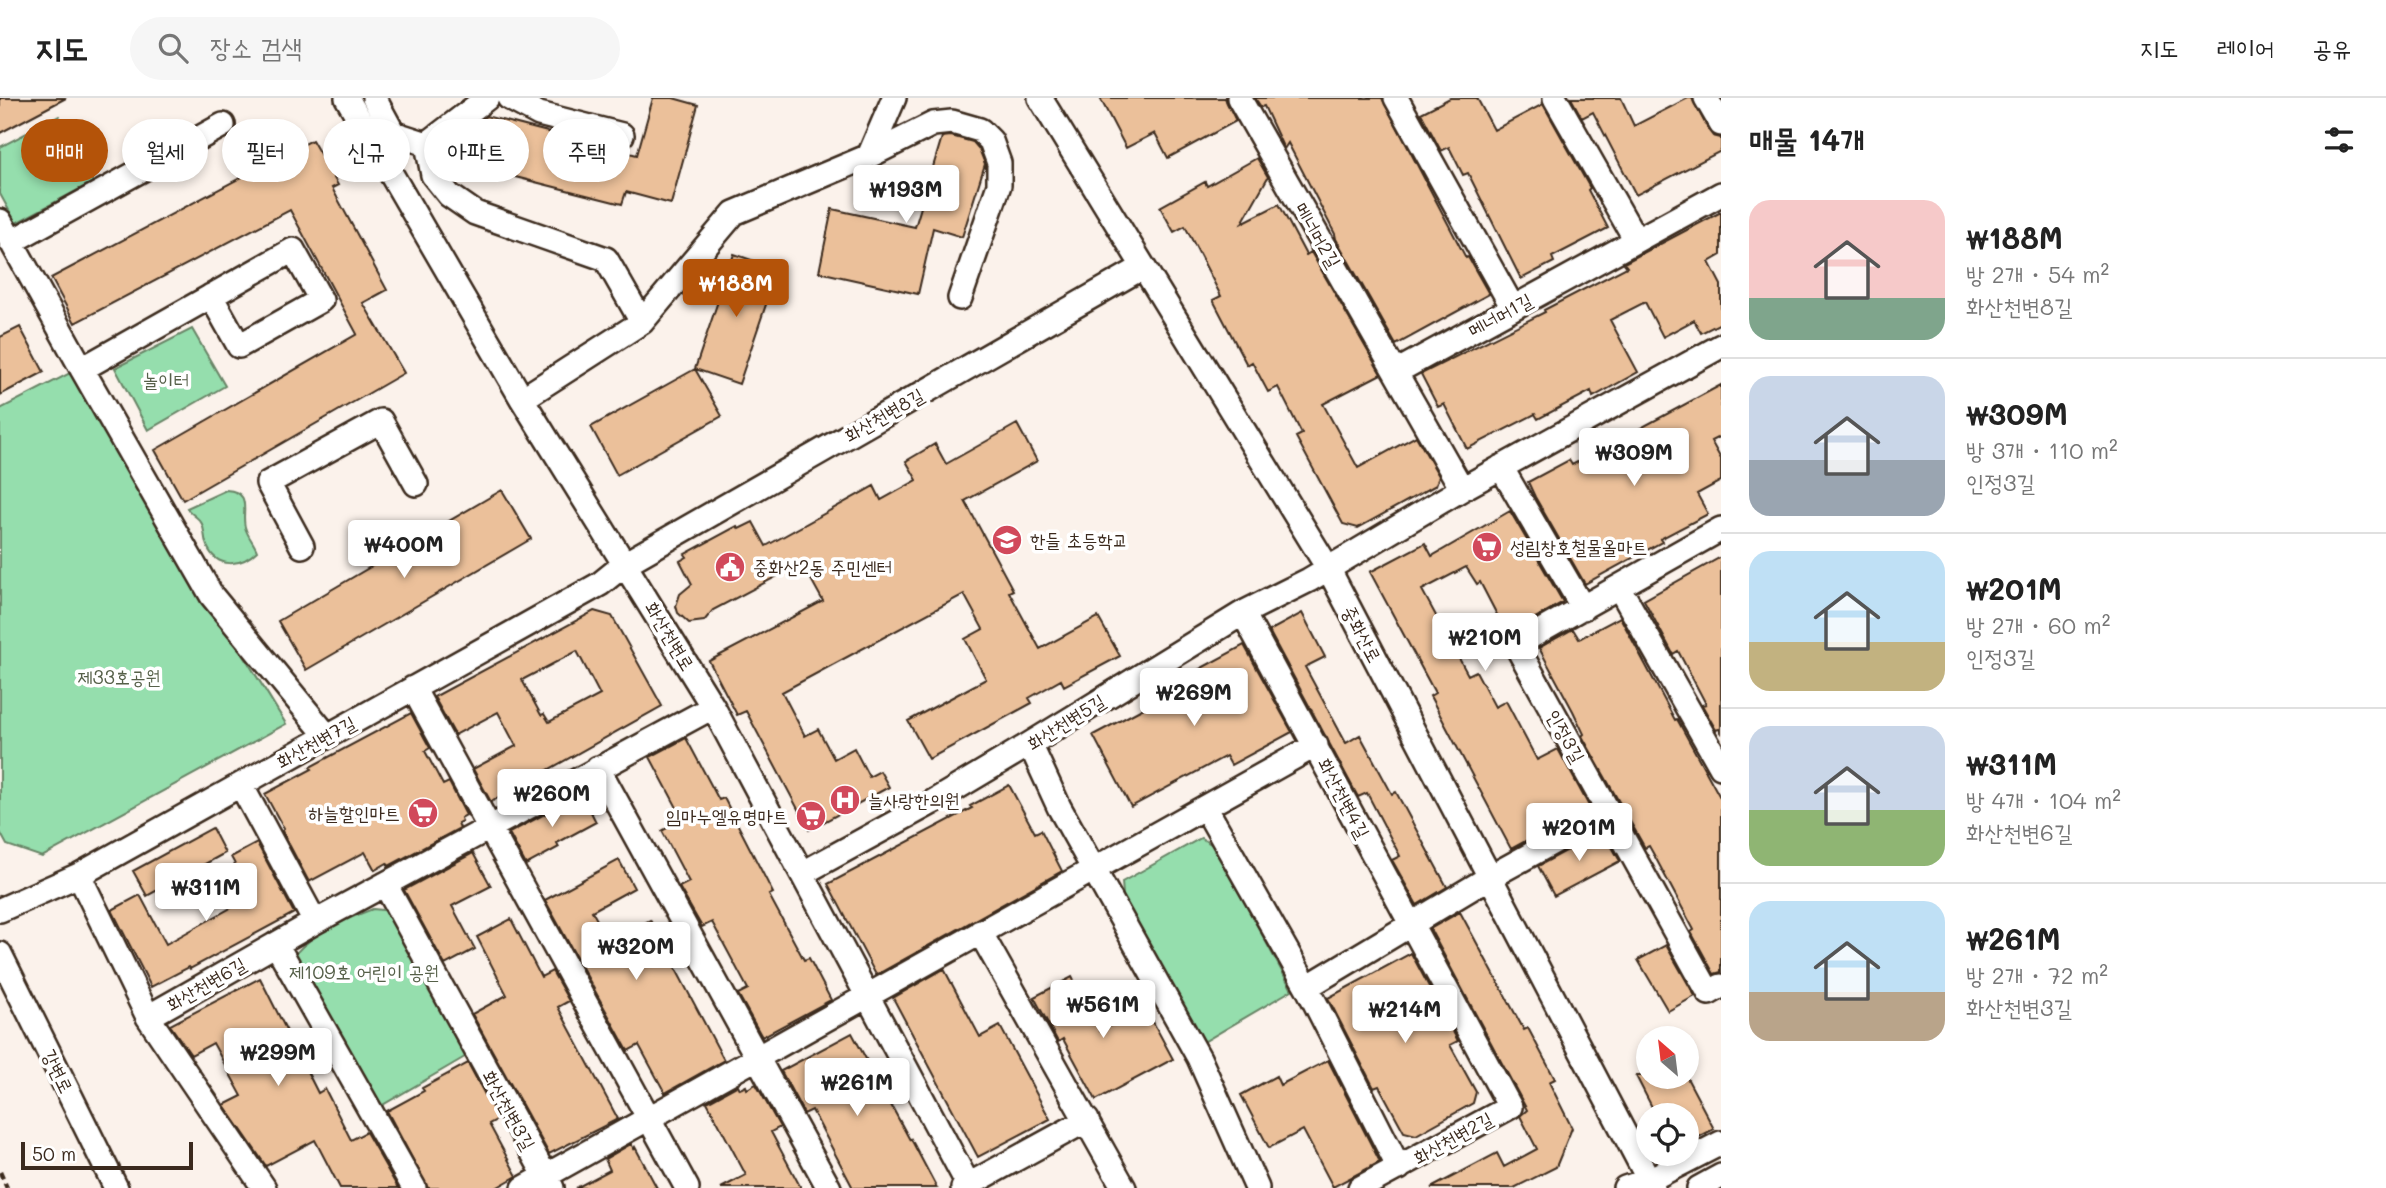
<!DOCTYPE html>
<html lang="ko">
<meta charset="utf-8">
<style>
:root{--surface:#fff;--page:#f6f6f6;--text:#222;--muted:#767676;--line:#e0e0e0;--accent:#b45309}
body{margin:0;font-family:Mali,"Poor Story",sans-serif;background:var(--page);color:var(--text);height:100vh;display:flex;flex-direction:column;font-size:26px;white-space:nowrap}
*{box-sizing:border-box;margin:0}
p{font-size:23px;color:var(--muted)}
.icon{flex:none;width:38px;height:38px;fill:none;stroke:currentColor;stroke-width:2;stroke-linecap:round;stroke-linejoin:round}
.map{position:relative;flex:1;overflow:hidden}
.sheet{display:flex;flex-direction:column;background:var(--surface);width:665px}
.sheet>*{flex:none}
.guide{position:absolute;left:21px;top:21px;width:665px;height:63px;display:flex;gap:14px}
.needle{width:46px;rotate:332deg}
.tools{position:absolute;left:1636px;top:928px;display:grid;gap:14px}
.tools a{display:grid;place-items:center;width:63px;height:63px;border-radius:50%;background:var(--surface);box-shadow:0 4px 10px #0003;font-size:35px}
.scale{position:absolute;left:21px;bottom:18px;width:172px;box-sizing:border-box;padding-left:7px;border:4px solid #3b2a1e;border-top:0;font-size:19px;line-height:24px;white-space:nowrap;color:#3b2a1e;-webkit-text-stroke:5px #fff;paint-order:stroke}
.price{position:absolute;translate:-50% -60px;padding:0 16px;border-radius:7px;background:#fff;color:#222;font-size:23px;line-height:46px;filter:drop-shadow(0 2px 4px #0008)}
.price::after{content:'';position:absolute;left:50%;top:42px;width:21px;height:16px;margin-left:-10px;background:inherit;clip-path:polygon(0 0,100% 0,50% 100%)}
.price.selected{background:var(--accent);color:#fff}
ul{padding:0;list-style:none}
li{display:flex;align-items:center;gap:21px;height:175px;padding:0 28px}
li+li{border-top:2px solid var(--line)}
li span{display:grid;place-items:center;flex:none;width:196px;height:140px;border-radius:21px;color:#555}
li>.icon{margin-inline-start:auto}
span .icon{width:84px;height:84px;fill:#fffc;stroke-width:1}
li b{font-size:30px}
h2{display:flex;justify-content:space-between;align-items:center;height:84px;padding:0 28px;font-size:30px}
.tag{padding:0 24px;border-radius:32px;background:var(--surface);box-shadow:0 4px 10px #0003;font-size:24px;line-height:63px}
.tag.selected{background:var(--accent);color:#fff}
header{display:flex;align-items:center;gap:42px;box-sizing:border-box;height:98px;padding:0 35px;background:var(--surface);border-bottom:2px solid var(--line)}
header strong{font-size:33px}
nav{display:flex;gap:38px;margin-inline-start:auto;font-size:24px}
.search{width:490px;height:63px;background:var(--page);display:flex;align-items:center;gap:18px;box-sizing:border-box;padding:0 24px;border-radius:38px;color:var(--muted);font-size:26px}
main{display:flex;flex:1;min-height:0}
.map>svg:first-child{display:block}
.green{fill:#95dead;stroke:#688466;stroke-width:2}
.building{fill:#ebc09a;stroke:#3b2a1e;stroke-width:2;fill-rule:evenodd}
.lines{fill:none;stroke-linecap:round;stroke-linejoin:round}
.minor-casing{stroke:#3b2a1e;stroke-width:28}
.path{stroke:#3b2a1e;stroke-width:4.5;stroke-dasharray:7 5;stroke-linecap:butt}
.minor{stroke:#fff;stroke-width:23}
.labels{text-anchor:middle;stroke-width:7;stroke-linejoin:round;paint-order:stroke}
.street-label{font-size:19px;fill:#3b2a1e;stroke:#fff}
.park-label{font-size:19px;fill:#566049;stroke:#fff}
.poi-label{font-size:19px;fill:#3b2a1e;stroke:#fff;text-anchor:start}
</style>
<header>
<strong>지도</strong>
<div class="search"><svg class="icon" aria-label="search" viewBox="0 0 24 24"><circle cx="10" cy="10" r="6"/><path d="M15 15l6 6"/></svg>장소 검색</div>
<nav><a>지도</a><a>레이어</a><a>공유</a></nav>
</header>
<main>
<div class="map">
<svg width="1721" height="1090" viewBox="0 0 1721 1090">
<rect width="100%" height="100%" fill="#fbf2eb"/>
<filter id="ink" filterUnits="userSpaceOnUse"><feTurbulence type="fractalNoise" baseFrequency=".0143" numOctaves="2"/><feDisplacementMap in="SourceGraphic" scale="14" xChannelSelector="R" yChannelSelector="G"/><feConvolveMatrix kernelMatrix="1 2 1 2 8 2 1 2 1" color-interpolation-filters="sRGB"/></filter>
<g filter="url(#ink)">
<path class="green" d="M59 18 93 84 16 125 0 96V49Z
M192 231 225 288 148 332 115 270Z
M70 275 286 626 42 759 7 747 0 734V311Z
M226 392C255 394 239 417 246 432 249 440 254 445 257 453 241 469 217 471 207 448 204 441 205 433 202 426 199 419 191 417 187 410Z
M1201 740 1214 748 1292 892 1200 946 1124 809 1122 784Z
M373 811 392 813 470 956 379 1009 294 857C317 832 342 823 373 811Z"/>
<path class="building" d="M0 0H66L0 35Z
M653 0H673L698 7 671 106 626 94 622 106 464 66 474 27 486 18 637 57Z
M1100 0H1225L1236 23 1168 60 1155 35 1126 50Z
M1255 0H1382L1466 160 1468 159 1489 196 1396 247 1336 141 1335 136 1288 45 1284 51 1264 8 1261 9Z
M1450 0H1477L1494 32 1543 6 1590 90 1588 92 1608 130 1552 159 1554 164 1521 181 1468 75 1463 77 1449 49 1441 53 1421 15Z
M1571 0H1621L1634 28 1688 0H1692L1709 33 1713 38 1721 40V53L1636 97 1593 14 1582 20Z
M951 38 973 44 979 51 985 66 962 139 933 130 918 196 819 174 832 111 915 129 942 39Z
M312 42 338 87 332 90 387 192 363 205 404 275 183 402 155 352 357 236 290 112 75 225 51 180Z
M1257 60 1268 79 1242 125 1279 106 1306 157 1311 154 1381 276 1323 306 1358 370 1416 338 1439 378 1436 387 1358 430 1343 426 1296 339 1302 336 1278 289 1268 294 1252 264 1247 267 1213 202 1221 198 1185 128 1174 134 1160 109 1205 84 1207 88Z
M1721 114V157L1709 164 1721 187V225L1701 235 1694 222 1663 239 1645 204 1610 222 1638 274 1593 299 1591 293 1538 321 1535 316 1467 351 1444 306 1438 309 1421 276 1545 214 1544 212 1627 169 1624 165Z
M734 156 778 171 739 286 695 271Z
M20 229 44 274 0 297V239Z
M695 271 722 318 617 377 591 329Z
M1721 287V338L1711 343 1721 361V383L1697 396 1708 416 1660 441 1662 444 1585 486 1535 399 1528 384 1569 362 1572 367Z
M1017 326 1037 363 965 403 1013 492 1009 494 1040 551 1098 519 1120 558 1064 588 1061 582 1029 600 1032 605 929 661 908 623 986 581 965 541 983 531 964 496 782 594 805 638 818 631 834 661 854 650 869 679 880 673 889 689 809 732 746 613 737 617 709 563 823 503 802 465 713 512 704 523 689 525 678 515 676 508 680 496 692 486 680 463 687 459 685 456 737 428 739 431 753 424 766 448 874 388 881 402 917 382 906 363 935 346 946 366Z
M502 392 531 441 306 572 278 523Z
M1510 413 1563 504 1507 536 1480 484 1477 486 1466 469 1422 492 1468 577 1476 573 1495 609 1506 603 1537 662 1558 651 1589 708 1511 751 1430 598 1435 595 1370 474 1425 445 1432 458Z
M1721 459V634L1719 631 1716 632 1702 607 1706 606 1678 553 1673 556 1644 502Z
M594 513 612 518 662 608 491 704 473 671 516 648 498 614 455 637 434 599ZM577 553 600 597 549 624 544 616 541 617 522 582Z
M1302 515 1325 559 1305 569 1346 645 1360 637 1392 696 1396 694 1447 789 1417 807 1392 762 1400 758 1367 695 1358 699 1269 533Z
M1620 519 1675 622 1677 621 1721 701V874L1714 876 1691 834 1694 832 1654 757 1649 748 1645 750 1582 638 1584 636 1573 613 1539 550 1573 531 1579 541Z
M1244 547 1292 634 1231 667 1226 658 1131 709 1093 637 1189 586 1185 579Z
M411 615 430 650 425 653 443 687 449 684 466 717 461 720 462 723 458 725 460 730 389 768 387 765 375 772 365 754 309 784 282 733 284 731 265 696 312 671 310 669Z
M686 640 719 702 724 700 773 795 769 797 804 862 809 860 831 902 762 939 738 896 748 891 712 824 702 829 679 789 689 784 662 733 683 721 650 659Z
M1009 687 1035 735 1041 732 1062 773 876 877 828 786 972 710 970 708Z
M582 696 596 724 557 745 559 749 526 767 509 735Z
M212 730 225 755 147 798 133 773Z
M1603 733 1620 763 1554 798 1538 768Z
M257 745 294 815 190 871 189 869 151 889 112 812 140 797 166 846 252 798 231 759Z
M473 755 491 788 452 808 475 851 445 867 404 792Z
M619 762 634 790 592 813 609 844 650 822 724 962 665 995 639 947 628 953 545 802Z
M1460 814 1524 932 1528 930 1555 981 1549 984 1572 1030 1556 1069 1514 1090H1431L1497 1055 1504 1069 1537 1051 1520 1018 1527 1012 1430 831Z
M511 821 541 879 552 873 569 903 558 909 618 1021 549 1056 472 916 507 897 477 839Z
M1666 847 1695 898 1668 913 1638 862Z
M1411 855 1458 943 1450 947 1476 994 1473 1005 1416 1037 1404 1034 1379 988 1374 990 1328 900Z
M944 871 980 939 1000 928 1050 1021 978 1059 893 900Z
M1072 879 1100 933 1145 909 1173 961 1096 1002 1063 941 1058 944 1034 899Z
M260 880 318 995 325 991 351 1042 366 1034 398 1090H340L315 1042 266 1068 224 1007 242 998 213 945 191 957 170 927Z
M852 935 910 1042 911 1041 937 1090H853L812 1012 804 1016 781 973Z
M1328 962 1380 1064 1333 1089 1303 1032 1269 1050 1241 997 1276 978 1280 987Z
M468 965 498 1021 489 1026 517 1078 496 1090H428L387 1013 424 993 422 990Z
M1636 978H1686L1714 1031 1687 1045V1017H1656Z
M756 986 780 1029 771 1034 801 1090H721L746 1077 707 1004 738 987 740 991 746 988 747 991Z
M631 1046 634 1051 635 1049 657 1090H576L610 1072 605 1061Z"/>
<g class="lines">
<g class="minor-casing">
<path id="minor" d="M347 0 522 301 713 609 970 1090
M374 0 393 35 427 46 433 77 449 97 475 115 606 161 642 224
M509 0 539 16 622 37
M1040 0 1328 470 1653 1090
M1239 0 1462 391
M1396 0 1513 210
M1555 0 1636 142
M1706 0 1721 26
M427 46 487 0
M869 58 933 26 952 24 980 32 991 43 999 65V87L960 200
M0 123 82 271 212 498 327 638
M11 144 223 27
M82 271 293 152 321 202 239 248 211 198
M1396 274 1721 96
M522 301 642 224 734 115 869 58 894 0
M1501 369 1583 510
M1721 431 1516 547 1709 895 1721 888
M302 448 268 385 381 323 416 386
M1619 489 1721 669
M1243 515 1510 1009 1360 1090
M413 590 687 1090
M1030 646 1059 709 1199 960 1257 1090
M598 670 829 1090
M241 687 315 824
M1205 709 1307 889 1399 1070
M803 775 931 705 1030 646 1243 515 1309 482 1462 391 1721 248
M79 777 148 919 264 1090
M385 786 552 1090
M0 812 79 777 600 486 626 465 1143 169
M980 834 1124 1090
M276 846 414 1090
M0 856 116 1090
M1307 889 1490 779 1608 714
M148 919 315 824 713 609
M524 1090 1316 647
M963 1090 1087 1022
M1625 1090 1649 1082 1721 1045
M1699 1090 1721 1078"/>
</g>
<path class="path" d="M0 1074 7 1090"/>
<use href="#minor" class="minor"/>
</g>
</g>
<defs>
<g id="school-disc" transform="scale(1.575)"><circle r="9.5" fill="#d1495b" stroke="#fff"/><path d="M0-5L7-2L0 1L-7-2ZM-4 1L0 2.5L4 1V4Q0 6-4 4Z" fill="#fff"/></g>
<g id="supermarket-disc" transform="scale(1.575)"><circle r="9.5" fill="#d1495b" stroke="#fff"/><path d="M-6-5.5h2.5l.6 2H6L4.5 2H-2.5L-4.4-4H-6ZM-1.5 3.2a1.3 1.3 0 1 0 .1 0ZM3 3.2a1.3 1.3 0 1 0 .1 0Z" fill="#fff"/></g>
<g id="civic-disc" transform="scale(1.575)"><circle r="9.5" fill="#d1495b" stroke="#fff"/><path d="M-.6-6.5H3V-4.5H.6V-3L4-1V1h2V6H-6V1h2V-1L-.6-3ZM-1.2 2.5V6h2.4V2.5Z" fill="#fff"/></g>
<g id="hospital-disc" transform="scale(1.575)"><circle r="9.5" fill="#d1495b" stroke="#fff"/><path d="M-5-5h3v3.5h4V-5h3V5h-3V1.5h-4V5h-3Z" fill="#fff"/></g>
</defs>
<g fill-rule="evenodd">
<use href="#school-disc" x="1007" y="442"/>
<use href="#supermarket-disc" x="1487" y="449"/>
<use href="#civic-disc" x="730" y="469"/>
<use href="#hospital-disc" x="845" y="702"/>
<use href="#supermarket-disc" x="423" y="715"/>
<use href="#supermarket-disc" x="811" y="718"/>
</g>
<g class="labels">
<g class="street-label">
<text transform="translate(1318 137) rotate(60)" y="7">메너머2길</text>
<text transform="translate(1500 217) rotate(-29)" y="7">메너머1길</text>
<text transform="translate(884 317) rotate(-30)" y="7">화산천변8길</text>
<text transform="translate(1362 536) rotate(62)" y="7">중화산로</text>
<text transform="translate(670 538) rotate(59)" y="7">화산천변로</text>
<text transform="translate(1066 624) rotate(-32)" y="7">화산천변5길</text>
<text transform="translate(1566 638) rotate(61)" y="7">인정3길</text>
<text transform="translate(316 644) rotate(-29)" y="7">화산천변7길</text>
<text transform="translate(1344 700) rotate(62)" y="7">화산천변4길</text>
<text transform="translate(206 886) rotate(-30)" y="7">화산천변6길</text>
<text transform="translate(58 973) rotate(64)" y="7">강변로</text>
<text transform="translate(509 1012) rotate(61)" y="7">화산천변3길</text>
<text transform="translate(1453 1040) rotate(-29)" y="7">화산천변2길</text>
</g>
<g class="park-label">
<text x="166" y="289">놀이터</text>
<text x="119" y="586">제33호공원</text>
<text x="364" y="881">제109호 어린이 공원</text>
</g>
<g class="poi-label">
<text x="1030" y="449">한들 초등학교</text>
<text x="1510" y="456">성림창호철물올마트</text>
<text x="753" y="476">중화산2동 주민센터</text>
<text x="868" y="709">늘사랑한의원</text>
<text x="400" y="722" text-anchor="end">하늘할인마트</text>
<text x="788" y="725" text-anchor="end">임마누엘유명마트</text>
</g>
</g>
</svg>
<div class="tools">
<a><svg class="needle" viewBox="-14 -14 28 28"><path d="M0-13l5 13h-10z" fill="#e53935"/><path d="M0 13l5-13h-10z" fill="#767676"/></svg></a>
<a><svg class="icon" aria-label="locate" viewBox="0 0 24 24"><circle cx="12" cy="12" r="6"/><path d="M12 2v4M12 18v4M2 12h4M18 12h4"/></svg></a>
</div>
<div class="scale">50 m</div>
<b class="price" style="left:906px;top:127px">₩193M</b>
<b class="price selected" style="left:736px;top:221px">₩188M</b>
<b class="price" style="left:1634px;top:390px">₩309M</b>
<b class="price" style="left:404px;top:482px">₩400M</b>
<b class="price" style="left:1485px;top:575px">₩210M</b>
<b class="price" style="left:1194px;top:630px">₩269M</b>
<b class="price" style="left:552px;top:731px">₩260M</b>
<b class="price" style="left:1579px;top:765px">₩201M</b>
<b class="price" style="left:206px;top:825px">₩311M</b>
<b class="price" style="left:636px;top:884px">₩320M</b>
<b class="price" style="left:1103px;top:942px">₩561M</b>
<b class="price" style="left:1405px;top:947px">₩214M</b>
<b class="price" style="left:278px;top:990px">₩299M</b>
<b class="price" style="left:857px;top:1020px">₩261M</b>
<div class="guide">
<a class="tag selected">매매</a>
<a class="tag">월세</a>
<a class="tag">필터</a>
<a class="tag">신규</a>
<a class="tag">아파트</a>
<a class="tag">주택</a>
</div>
</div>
<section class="sheet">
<h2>매물 14개<svg class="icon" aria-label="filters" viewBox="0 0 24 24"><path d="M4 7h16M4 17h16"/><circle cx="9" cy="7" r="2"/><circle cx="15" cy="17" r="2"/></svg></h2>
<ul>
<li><span style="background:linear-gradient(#f6c9c9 70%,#7fa58c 0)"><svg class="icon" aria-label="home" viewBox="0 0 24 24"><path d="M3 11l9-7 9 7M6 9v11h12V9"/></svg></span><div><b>₩188M</b><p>방 2개 · 54 m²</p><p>화산천변8길</p></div></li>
<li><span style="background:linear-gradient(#c9d6e8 60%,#9aa5b1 0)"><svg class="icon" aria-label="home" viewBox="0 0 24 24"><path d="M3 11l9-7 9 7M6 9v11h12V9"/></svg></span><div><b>₩309M</b><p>방 3개 · 110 m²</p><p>인정3길</p></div></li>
<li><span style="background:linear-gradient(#bfe0f5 65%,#c2b280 0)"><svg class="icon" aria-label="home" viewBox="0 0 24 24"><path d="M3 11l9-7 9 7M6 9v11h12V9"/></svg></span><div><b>₩201M</b><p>방 2개 · 60 m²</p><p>인정3길</p></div></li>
<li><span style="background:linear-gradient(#c9d6e8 60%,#8fb573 0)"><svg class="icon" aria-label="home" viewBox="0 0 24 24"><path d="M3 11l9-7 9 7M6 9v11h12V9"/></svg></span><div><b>₩311M</b><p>방 4개 · 104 m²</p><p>화산천변6길</p></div></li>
<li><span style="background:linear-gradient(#bfe0f5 65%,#b9a48a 0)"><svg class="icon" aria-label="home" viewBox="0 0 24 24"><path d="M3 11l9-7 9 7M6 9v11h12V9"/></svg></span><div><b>₩261M</b><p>방 2개 · 72 m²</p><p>화산천변3길</p></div></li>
</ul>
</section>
</main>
